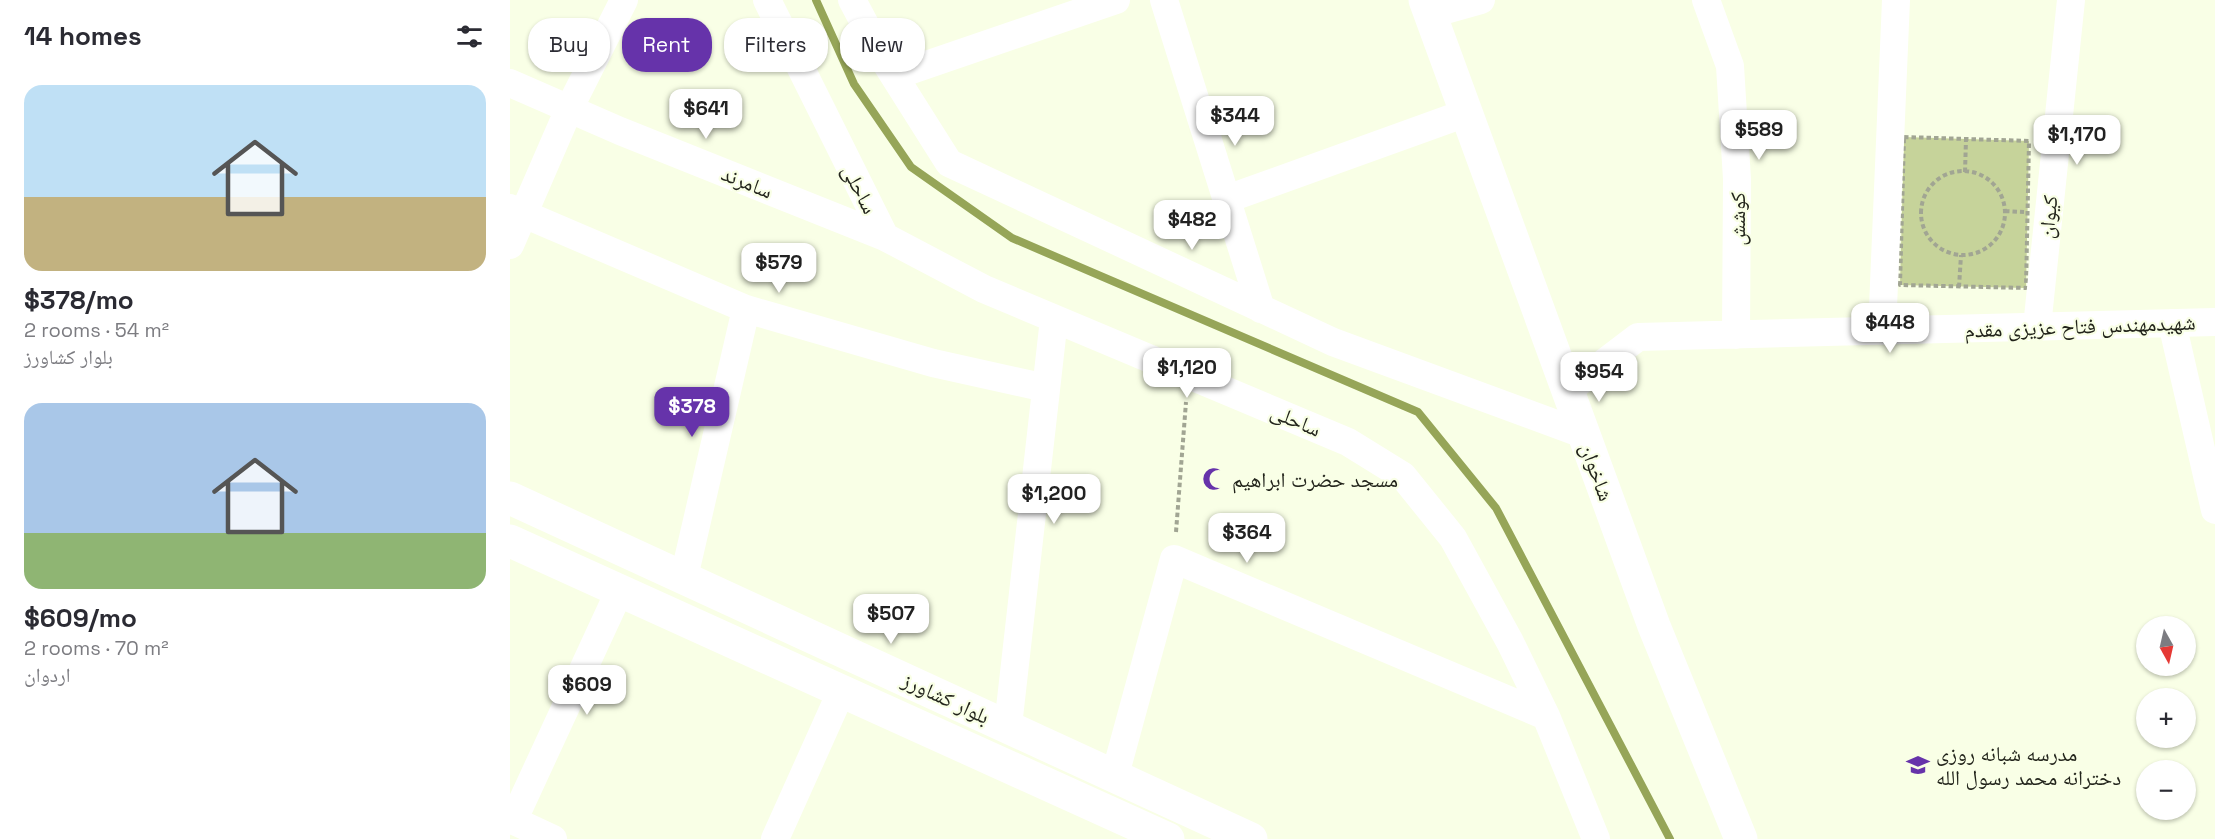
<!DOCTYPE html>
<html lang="en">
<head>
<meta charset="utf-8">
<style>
  body { margin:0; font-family:"Space Grotesk","Noto Naskh Arabic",sans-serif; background:#f7f7f7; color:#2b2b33; height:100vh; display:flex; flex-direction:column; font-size:22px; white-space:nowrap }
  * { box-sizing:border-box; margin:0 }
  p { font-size:20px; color:#7c7c81 }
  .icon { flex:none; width:33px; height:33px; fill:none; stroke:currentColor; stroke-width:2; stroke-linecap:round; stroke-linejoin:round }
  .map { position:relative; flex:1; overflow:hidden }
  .side { display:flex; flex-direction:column; background:#fff; width:510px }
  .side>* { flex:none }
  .banner { position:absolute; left:18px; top:18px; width:570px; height:54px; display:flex; gap:12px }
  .needle { width:39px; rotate:172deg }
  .buttons { position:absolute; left:1626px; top:616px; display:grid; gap:12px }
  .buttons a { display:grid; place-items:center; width:60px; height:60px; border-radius:50%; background:#fff; box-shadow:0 2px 4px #0004; font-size:30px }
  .price { position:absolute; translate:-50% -51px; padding:0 14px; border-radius:12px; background:#fff; color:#222; font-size:20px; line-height:39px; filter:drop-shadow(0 2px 3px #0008) }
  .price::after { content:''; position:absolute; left:50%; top:36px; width:18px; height:14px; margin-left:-9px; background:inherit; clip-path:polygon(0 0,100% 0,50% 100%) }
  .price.current { background:#63a; color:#fff }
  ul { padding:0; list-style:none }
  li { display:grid; align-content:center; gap:12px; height:318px; padding:0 24px }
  li span { display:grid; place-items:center; height:186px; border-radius:18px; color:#555 }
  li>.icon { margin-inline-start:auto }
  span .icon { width:108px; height:108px; fill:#fffc; stroke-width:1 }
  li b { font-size:26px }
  h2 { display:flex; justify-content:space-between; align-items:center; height:72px; padding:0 24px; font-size:26px }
  .tag { padding:0 21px; border-radius:24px; background:#fff; box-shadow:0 2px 4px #0004; font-size:21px; line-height:54px }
  .tag.current { background:#63a; color:#fff }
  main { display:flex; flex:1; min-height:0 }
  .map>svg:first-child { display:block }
</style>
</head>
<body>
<main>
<section class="side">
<h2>14 homes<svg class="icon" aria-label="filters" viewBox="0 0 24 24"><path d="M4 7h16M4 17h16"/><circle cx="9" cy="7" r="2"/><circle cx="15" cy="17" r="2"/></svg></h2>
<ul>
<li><span style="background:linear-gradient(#bfe0f5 60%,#c2b280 0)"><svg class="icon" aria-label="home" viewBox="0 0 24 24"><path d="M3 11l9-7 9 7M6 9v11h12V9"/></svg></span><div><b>$378/mo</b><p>2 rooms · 54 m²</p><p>بلوار کشاورز</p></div></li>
<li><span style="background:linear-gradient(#a9c7e8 70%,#8fb573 0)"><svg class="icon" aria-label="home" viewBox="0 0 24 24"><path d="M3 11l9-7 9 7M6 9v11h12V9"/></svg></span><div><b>$609/mo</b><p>2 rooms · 70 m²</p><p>اردوان</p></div></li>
</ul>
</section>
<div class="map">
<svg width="1705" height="839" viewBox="0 0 1705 839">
  <rect width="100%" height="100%" fill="#f9ffe6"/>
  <path fill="#c6d39a" d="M 1394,137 L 1519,141 L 1516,288 L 1390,285 Z"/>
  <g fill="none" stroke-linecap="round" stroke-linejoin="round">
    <path stroke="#96a558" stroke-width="8" d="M 306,0 L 344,84 L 401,167 L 502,238 L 908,412 L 986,508 L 1160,839"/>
    <path stroke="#a1a593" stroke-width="4" stroke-dasharray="4.5 3" stroke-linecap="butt" d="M 1394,137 L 1519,141 L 1516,288 L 1390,285 Z
      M1411 213a42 42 0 1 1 84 0a42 42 0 1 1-84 0Z
      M 1455,172 L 1456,139
      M 1495,211 L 1514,212
      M 1449,287 L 1451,255
      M 666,532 L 676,402"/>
    <path stroke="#fff" stroke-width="28" d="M 257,0 L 375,237 L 474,289 L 838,442 L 893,476 L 943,538 L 1000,642 L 1036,716 L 1086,839
      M 342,0 L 374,60 L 439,163 L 823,342 L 1073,434
      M 654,0 L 751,309
      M 1196,0 L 1220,66 L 1227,179 L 1226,335
      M 921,14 L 971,0
      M 384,76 L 606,0
      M 0,83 L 110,131 L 375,237
      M 717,199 L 956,113
      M 0,208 L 236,309 L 423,363 L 536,388
      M 0,245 L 59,109 L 114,0
      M 1662,323 L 1705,510
      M 1527,327 L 1561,0
      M 1372,331 L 1386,0
      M 1057,391 L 1128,337 L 1705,322
      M 174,577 L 236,309
      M 498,726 L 544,319
      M 605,775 L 664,559 L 1036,716
      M 0,819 L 43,839
      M 3,821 L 109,592
      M 265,839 L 331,692"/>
    <path stroke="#fff" stroke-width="33" d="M 915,0 L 1144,626 L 1231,839
      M 0,498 L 741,839
      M 0,541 L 658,839"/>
  </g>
  <defs>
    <g id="mosque-bare" transform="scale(1.8)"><path d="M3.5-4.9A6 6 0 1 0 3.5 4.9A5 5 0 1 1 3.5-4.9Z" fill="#63a" stroke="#f9ffe6" stroke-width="2.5" paint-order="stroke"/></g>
    <g id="school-bare" transform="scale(1.8)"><path d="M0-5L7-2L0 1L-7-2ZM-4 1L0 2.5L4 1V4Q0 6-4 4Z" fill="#63a" stroke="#f9ffe6" stroke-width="2.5" paint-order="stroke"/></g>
  </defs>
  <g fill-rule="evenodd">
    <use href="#mosque-bare" x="704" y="479"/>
    <use href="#school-bare" x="1408" y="765"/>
  </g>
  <g text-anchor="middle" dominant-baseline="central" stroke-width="4.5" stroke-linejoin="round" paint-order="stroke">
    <g font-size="21" fill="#22241b" stroke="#f9ffe6">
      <text transform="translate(237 182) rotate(22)">سامرند</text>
      <text transform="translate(350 189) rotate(63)">ساحلی</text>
      <text transform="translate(1538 217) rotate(-84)">کیوان</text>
      <text transform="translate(1227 219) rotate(-90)">کوشش</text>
      <text transform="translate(1570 326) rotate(-2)">شهیدمهندس فتاح عزیزی مقدم</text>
      <text transform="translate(786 420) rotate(23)">ساحلی</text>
      <text transform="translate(1087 472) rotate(70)">شاخوان</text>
      <text transform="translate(436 698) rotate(25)">بلوار کشاورز</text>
    </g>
    <g font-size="21" fill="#22241b" stroke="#f9ffe6" text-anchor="start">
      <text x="722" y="479">مسجد حضرت ابراهیم</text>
      <text x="1426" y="753">مدرسه شبانه روزی<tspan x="1426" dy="24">دخترانه محمد رسول الله</tspan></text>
    </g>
  </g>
</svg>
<div class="buttons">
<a><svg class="needle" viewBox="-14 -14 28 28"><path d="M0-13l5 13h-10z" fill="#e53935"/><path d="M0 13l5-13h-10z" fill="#7c7c81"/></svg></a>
<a>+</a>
<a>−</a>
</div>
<b class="price" style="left:196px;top:140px">$641</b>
<b class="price" style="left:725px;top:147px">$344</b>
<b class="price" style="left:1249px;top:161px">$589</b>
<b class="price" style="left:1567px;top:166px">$1,170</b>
<b class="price" style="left:682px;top:251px">$482</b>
<b class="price" style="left:269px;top:294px">$579</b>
<b class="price" style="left:1380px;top:354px">$448</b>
<b class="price" style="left:677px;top:399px">$1,120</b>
<b class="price" style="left:1089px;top:403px">$954</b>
<b class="price current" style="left:182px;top:438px">$378</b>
<b class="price" style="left:544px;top:525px">$1,200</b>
<b class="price" style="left:737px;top:564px">$364</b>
<b class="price" style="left:381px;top:645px">$507</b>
<b class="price" style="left:77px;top:716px">$609</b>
<div class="banner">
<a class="tag">Buy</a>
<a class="tag current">Rent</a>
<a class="tag">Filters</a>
<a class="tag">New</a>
</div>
</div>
</main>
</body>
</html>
